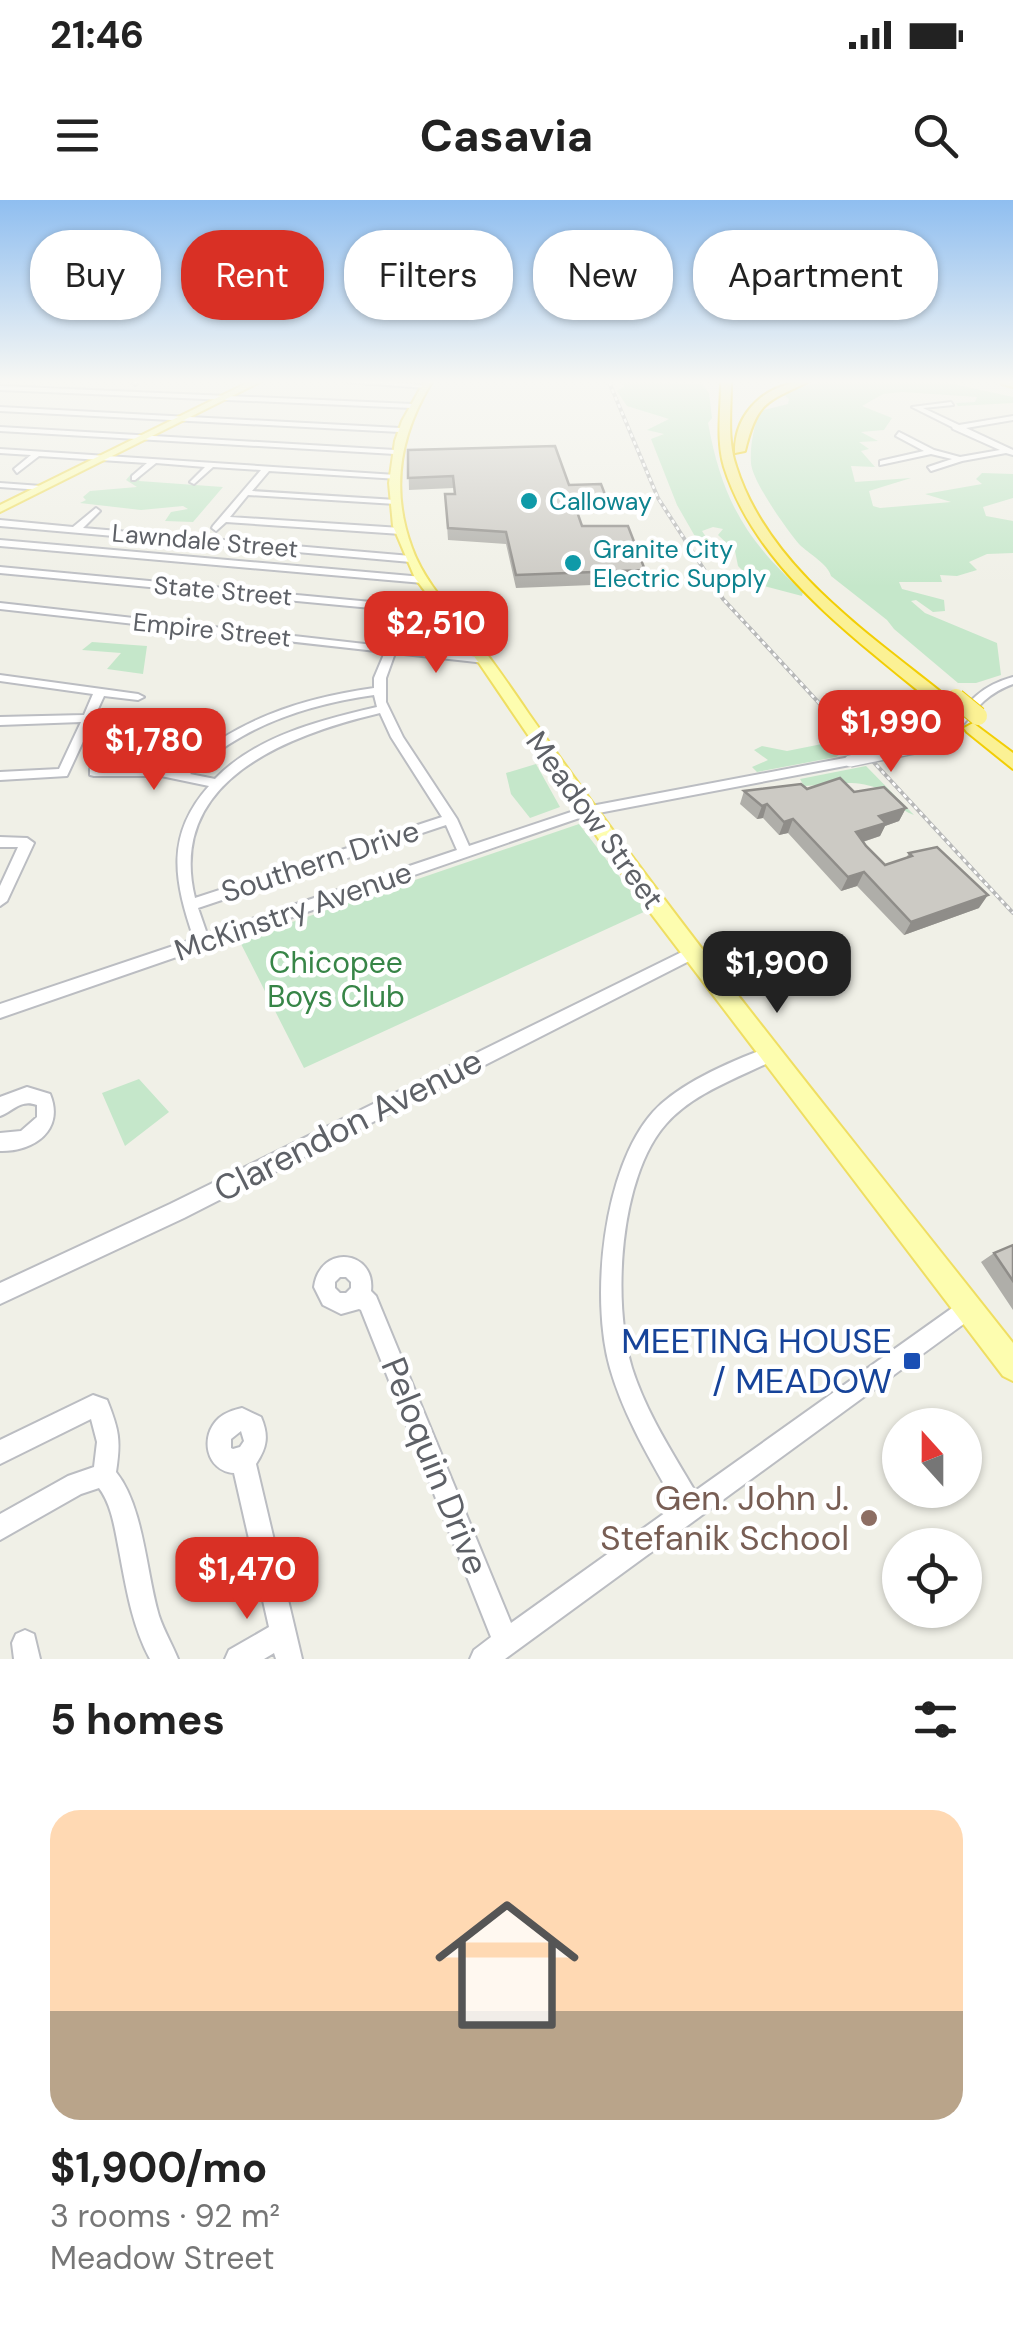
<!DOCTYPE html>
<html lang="en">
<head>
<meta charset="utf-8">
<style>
  body { margin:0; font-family:"DM Sans",sans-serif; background:#f6f6f6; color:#222; height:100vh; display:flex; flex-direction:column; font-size:38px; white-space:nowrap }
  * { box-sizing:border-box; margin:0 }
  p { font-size:32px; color:#767676 }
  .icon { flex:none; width:55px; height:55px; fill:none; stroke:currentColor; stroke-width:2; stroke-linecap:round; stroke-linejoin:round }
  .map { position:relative; height:1459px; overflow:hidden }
  .sheet { display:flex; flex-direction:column; background:#fff; flex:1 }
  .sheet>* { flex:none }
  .banner { position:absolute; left:30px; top:30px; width:955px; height:90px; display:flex; gap:20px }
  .needle { width:65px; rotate:339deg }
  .fabs { position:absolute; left:882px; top:1208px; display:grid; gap:20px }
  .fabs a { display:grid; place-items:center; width:100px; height:100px; border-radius:50%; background:#fff; box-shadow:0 2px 8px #0004; font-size:50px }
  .price { position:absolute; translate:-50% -85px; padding:0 22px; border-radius:20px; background:#d93025; color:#fff; font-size:32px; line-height:65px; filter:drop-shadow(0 2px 5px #0008) }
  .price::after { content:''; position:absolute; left:50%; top:60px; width:30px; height:22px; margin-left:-15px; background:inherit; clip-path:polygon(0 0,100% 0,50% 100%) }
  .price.on { background:#222; color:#fff }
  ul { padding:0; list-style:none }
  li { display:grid; align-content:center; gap:20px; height:530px; padding:0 50px }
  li+li { border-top:2px solid #e0e0e0 }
  li span { display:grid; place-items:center; height:310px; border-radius:30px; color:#555 }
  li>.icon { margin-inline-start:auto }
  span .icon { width:180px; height:180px; fill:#fffc; stroke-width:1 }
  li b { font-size:42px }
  h2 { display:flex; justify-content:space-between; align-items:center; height:120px; padding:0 50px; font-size:42px }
  .tag { padding:0 35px; border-radius:40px; background:#fff; box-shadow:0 2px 8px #0004; font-size:35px; line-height:90px }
  .tag.on { background:#d93025; color:#fff }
  .status { display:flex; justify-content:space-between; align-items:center; height:70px; padding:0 50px; background:#fff; direction:ltr }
  .status svg { height:28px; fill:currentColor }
  header { display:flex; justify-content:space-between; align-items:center; height:130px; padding:0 50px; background:#fff; font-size:45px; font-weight:700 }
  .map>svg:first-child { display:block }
</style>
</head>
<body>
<div class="status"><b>21:46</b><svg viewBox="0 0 49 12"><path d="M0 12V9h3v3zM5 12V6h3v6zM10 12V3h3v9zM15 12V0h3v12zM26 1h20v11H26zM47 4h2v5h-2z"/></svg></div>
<header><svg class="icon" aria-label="menu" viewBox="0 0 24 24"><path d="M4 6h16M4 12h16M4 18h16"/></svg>Casavia<svg class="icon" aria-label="search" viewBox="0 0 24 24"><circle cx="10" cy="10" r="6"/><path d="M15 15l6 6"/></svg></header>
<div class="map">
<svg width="1013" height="1459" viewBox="0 0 1013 1459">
  <rect width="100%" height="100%" fill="#f0f0e7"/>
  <path fill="#c5e7ca" d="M 623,182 L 702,184 L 709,193 L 712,218 L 708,223 C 722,299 745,339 803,392 L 802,396 L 764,386 L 747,375 L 738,366 L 735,351 L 718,335 L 723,329 L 713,327 L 702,331 L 719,356 L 708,359 L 677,305 L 651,239 L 664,234 L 647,230 L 669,219 L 627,206 L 617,191 L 624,186 Z
    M 820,182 L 944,182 L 1013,197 L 1013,203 L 958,206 L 956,203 L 975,202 L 977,197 L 902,192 L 883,194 L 862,206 L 892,218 L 884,230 L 861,232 L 878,241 L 859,242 L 869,249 L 861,251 L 875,267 L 851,266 L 855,282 L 911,278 L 869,291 L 873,306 L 880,308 L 951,302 L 925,294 L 982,284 L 976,279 L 982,273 L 1013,274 L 1013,298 L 983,307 L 986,316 L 1013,321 L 1013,353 L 987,354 L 969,362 L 977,370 L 957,376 L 940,375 L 942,382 L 899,382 L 902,389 L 944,400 L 945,411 L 933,412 L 916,400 L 911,401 L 925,413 L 997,443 L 1001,475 L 976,483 L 958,483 L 894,429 L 887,420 L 831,376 C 828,364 809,354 799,344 C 787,330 752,281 751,263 C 750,247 753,229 760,211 L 788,204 L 789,199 L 781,193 Z
    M 132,273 L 142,275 L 139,281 L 223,287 L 193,322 L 165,321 L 171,312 L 188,309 L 183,306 L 141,310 L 80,303 L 86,300 L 83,297 L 90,291 L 137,287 L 126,280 Z
    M 92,442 L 147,446 L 143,474 L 107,469 L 121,453 L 82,450 Z
    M 837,541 L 847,549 L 836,557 L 757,572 L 752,567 L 768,560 L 754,550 L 762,546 L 787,551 Z
    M 536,564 L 560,607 L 530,618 L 511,594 L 506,573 Z
    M 866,566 L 914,615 C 898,610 893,598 880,590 C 859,578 827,585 804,586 L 800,579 Z
    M 579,624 L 646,711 L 304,868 L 239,740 Z
    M 139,879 L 169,912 L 125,946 L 102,893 Z"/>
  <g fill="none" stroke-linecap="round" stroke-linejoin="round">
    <g stroke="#bbbdc2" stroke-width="4">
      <path id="minor" d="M 132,182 L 138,182 L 138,183 L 135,185 Z
        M 346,182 L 393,182 L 429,186 L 426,188 Z
        M 0,186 L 412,204 L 415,206 L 412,208 L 0,190 Z
        M 951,202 L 953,205 L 923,208 L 959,225 L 1013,216 L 1013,220 L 966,228 L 1013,250 L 1013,255 L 1006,253 L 962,261 L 931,271 L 928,267 L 952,259 L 931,254 L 880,265 L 880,261 L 924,251 L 896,236 L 899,232 L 934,250 L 960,257 L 1000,250 L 953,229 L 952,227 L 912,207 Z
        M 0,207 L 400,228 L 404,230 L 400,232 L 0,211 Z
        M 0,227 L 395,250 L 399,252 L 395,254 L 0,231 Z
        M 0,249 L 396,275 L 400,277 L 399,279 L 269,271 L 252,291 L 396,300 L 400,302 L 396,304 L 248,295 L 230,317 L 401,328 L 405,331 L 401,334 L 226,322 L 216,331 L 212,328 L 213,326 L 261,270 L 213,267 L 194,284 L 190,282 L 205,267 L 156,263 L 135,280 L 132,280 L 132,276 L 147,263 L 39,256 L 17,273 L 14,269 L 31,255 L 0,253 Z
        M 0,283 L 41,286 L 45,288 L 41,290 L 0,287 Z
        M 96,308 L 100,311 L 83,328 L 411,356 L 416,359 L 411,362 L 0,326 L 0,320 L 73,327 Z
        M 0,340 L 423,377 L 428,380 L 423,383 L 0,346 Z
        M 0,367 L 446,409 L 451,412 L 446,415 L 0,373 Z
        M 0,403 L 489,458 L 489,462 L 485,463 L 395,453 L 386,478 L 386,502 L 403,537 L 457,619 L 469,646 L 586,607 L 850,557 L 856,561 L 850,565 L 588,615 L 0,818 L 0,804 L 194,739 C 174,681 165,635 209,586 L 161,576 L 94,576 L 90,575 L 90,569 L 161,568 L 177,571 C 237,520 297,499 374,488 L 374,478 L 385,452 L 0,409 ZM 374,495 L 377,507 C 321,520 256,536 215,579 L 190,574 C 243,526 304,505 374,495 ZM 380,513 L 391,537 L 442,617 L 195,698 C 166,580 288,535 380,513 ZM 446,625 L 457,650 L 207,734 L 198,708 Z
        M 0,475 L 138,494 L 144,497 L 138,500 L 104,496 L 67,576 L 0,580 L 0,572 L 59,569 L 81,522 L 0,525 L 0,517 L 84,515 L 93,494 L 0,481 Z
        M 1013,477 L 1013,484 C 1002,488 993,493 984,501 C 963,520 952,549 920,549 L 920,543 C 952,531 953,516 976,496 C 987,486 999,481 1013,477 Z
        M 0,637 L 27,638 L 34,643 L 7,701 L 0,706 L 0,686 L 18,647 L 0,647 Z
        M 694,746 L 699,748 L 702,752 L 699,756 L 184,1018 L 0,1104 L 0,1083 L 170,1004 Z
        M 772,846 L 778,848 L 780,853 L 778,858 C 741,877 694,892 666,924 C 619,977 612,1103 632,1168 C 646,1212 672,1252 695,1291 L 962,1101 L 969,1097 L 976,1101 L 980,1108 L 976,1115 L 505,1459 L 470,1459 L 474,1450 L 491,1437 L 361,1110 L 359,1109 L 341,1114 L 323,1105 L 314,1087 C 320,1043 376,1050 371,1091 L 376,1096 L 511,1423 L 676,1305 C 651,1261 624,1217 610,1168 C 590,1098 603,968 653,912 C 679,883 736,859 772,846 ZM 340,1077 L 346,1077 L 351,1082 L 351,1088 L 346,1093 L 340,1093 L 335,1088 L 335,1082 Z
        M 27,887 L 50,894 C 65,930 34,952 0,951 L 0,933 L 21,931 L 37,917 L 37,905 C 20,899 14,911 0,916 L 0,897 Z
        M 93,1195 L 107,1200 C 119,1230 121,1240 116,1272 C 144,1307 146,1373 159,1416 C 164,1431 172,1444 178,1459 L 150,1459 C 132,1426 126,1387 119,1350 C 115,1330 112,1305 99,1288 L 81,1294 L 0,1340 L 0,1314 L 68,1276 L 94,1267 L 97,1242 L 91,1219 L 0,1264 L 0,1240 Z
        M 242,1208 L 261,1217 C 269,1236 267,1247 256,1264 L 302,1459 L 276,1459 L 274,1453 L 264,1459 L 225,1459 L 229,1450 L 269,1427 L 234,1273 C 206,1271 199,1236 219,1218 C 226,1212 234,1210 242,1208 ZM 241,1231 L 244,1241 L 240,1247 L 233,1249 L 231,1248 L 231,1239 Z
        M 25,1430 L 34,1434 L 40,1459 L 14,1459 L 12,1443 L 16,1434 Z"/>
    </g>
    <g stroke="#efde62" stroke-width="4">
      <path id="major" d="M 249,182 L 260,182 L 0,312 L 0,305 Z
        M 424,182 L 432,182 C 400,234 390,289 412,348 C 425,384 453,411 476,440 C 495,464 512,489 529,514 C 681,731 849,935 1013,1143 L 1013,1181 L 1003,1176 L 634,691 L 479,463 L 415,378 L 393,326 L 389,283 L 395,241 L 402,221 Z
        M 1001,182 L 1013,182 L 1013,187 L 1002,184 Z"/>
    </g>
    <g stroke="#f2ce05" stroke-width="4">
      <path id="highway" d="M 721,182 L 731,182 C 731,210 727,240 736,266 C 769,371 877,439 957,505 L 957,513 L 945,513 C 864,444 758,374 724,267 C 716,240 721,210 721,182 Z
        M 808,182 C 766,202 757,202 745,251 L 735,253 C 734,211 768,182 808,182 Z
        M 973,523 L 1013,553 L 1013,569 L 967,532 L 964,528 Z"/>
    </g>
    <use href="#minor" fill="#fff" fill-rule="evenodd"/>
    <use href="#major" fill="#fdfdaf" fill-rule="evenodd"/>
    <use href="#highway" fill="#fbf194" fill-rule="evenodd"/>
    <g stroke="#b7b8b8" stroke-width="4">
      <path id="rail" d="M 609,182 L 658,298 L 723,399 L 1013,713"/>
    </g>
    <use href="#rail" stroke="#fff" stroke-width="2.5" stroke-dasharray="4" stroke-linecap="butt"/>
    <g stroke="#bbbdc2" stroke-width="14" stroke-linecap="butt">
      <path id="minor-bridge" d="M 850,561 L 924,546"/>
    </g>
    <g stroke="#f2ce05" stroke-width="20" stroke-linecap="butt">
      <path id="highway-bridge" d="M 956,498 L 978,516"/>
    </g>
    <use href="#minor-bridge" stroke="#fff" stroke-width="11"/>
    <use href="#highway-bridge" stroke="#fbf194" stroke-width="18"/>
  </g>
  <path fill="#afaea9" d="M 408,250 L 569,285 L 606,297 L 605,309 L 579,310 L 578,315 L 582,326 L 645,370 L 643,383 L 516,388 L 506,344 L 448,340 L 445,294 L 454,294 L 454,288 L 409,290 Z
    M 807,589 L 854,592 L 906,608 L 899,621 L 885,626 L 880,636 L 863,642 L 885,665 L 906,658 L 909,653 L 979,708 L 904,735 L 857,686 L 841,691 L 788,633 L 779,635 L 763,618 L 757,619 L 740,604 L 744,591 Z
    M 1013,1045 L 1013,1110 L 981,1062 L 994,1053 Z"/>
  <path fill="#8f8d89" d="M 767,604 L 763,618 L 757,619 L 762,606 Z
    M 906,608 L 899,621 L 885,626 L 880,636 L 850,646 L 856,632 L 879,616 Z
    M 793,619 L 788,633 L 779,635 L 784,622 Z
    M 864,672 L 857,686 L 841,691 L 848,677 Z
    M 988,695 L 979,708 L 904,735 L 911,722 Z"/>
  <path fill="#cccac4" stroke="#8f8d89" stroke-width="2.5" d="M 555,246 L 569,285 L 601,284 L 606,297 L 578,298 L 580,303 L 574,303 L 582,326 L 628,326 L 645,370 L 516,375 L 506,332 L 448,328 L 445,294 L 455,294 L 453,276 L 408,278 L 408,250 Z
    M 840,578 L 854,592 L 884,587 L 906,608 L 879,616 L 886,623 L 856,632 L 866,646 L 885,665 L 912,656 L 909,653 L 937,647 L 988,695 L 911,722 L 864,672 L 848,677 L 793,619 L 784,622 L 767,604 L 762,606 L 744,591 L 801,584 L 807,589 Z
    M 1013,1045 L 1013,1081 L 994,1053 Z"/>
  <linearGradient id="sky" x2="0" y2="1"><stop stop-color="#8fbef0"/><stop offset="0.47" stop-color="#f8f8f4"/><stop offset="1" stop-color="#f8f8f4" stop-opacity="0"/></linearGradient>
  <rect width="1013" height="387" fill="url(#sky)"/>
  <g fill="#0f9aa8" stroke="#fff" stroke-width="4">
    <circle cx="529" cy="301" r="10"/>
    <circle cx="573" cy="363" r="10"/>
  </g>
  <rect fill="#1a4fb4" stroke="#fff" stroke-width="4" x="902" y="1151" width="20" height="20" rx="5"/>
  <circle fill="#8d6e63" stroke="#fff" stroke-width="4" cx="869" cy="1318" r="10"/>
  <g text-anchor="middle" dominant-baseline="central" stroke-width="9" stroke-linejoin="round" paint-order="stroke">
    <g font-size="25" fill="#0d838f" stroke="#fff" text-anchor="start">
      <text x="549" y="301">Calloway</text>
      <text x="593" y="349">Granite City<tspan x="593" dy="29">Electric Supply</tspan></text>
    </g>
    <g font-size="25" fill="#5e6167" stroke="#fff">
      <text transform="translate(205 341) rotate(5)">Lawndale Street</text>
      <text transform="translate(223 391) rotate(5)">State Street</text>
      <text transform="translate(212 430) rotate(6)">Empire Street</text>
    </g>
    <g font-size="30" fill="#5e6167" stroke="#fff">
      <text transform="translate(595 620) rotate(54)">Meadow Street</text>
      <text transform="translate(320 661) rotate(-18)">Southern Drive</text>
      <text transform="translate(293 711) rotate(-19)">McKinstry Avenue</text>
    </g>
    <g font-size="30" fill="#378547" stroke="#fff">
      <text x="336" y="762">Chicopee<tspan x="336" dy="34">Boys Club</tspan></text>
    </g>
    <g font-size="35" fill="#5e6167" stroke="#fff">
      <text transform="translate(348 925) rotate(-27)">Clarendon Avenue</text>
      <text transform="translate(435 1266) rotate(68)">Peloquin Drive</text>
    </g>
    <g font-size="35" fill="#164399" stroke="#fff" text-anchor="end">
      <text x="892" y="1141">MEETING HOUSE<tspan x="892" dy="40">/ MEADOW</tspan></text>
    </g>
    <g font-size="35" fill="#785e54" stroke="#fff" text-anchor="end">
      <text x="849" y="1298">Gen. John J.<tspan x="849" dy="40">Stefanik School</tspan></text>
    </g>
  </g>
</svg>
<div class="fabs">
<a><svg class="needle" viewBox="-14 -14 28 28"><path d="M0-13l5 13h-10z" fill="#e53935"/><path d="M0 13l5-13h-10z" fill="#767676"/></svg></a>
<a><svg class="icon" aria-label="locate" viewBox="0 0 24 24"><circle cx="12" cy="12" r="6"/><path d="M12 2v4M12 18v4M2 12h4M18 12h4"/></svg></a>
</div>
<b class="price" style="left:436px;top:476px">$2,510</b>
<b class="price" style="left:891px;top:575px">$1,990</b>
<b class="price" style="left:154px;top:593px">$1,780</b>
<b class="price on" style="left:777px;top:816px">$1,900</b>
<b class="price" style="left:247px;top:1422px">$1,470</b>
<div class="banner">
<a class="tag">Buy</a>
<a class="tag on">Rent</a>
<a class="tag">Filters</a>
<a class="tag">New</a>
<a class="tag">Apartment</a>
</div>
</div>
<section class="sheet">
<h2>5 homes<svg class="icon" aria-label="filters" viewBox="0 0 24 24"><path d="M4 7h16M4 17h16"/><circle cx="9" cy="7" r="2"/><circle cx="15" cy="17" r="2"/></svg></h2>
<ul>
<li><span style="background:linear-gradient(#ffd9b3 65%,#b9a48a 0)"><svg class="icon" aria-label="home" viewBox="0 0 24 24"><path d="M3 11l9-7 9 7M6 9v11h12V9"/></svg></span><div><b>$1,900/mo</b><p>3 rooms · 92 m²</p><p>Meadow Street</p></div></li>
</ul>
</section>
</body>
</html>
